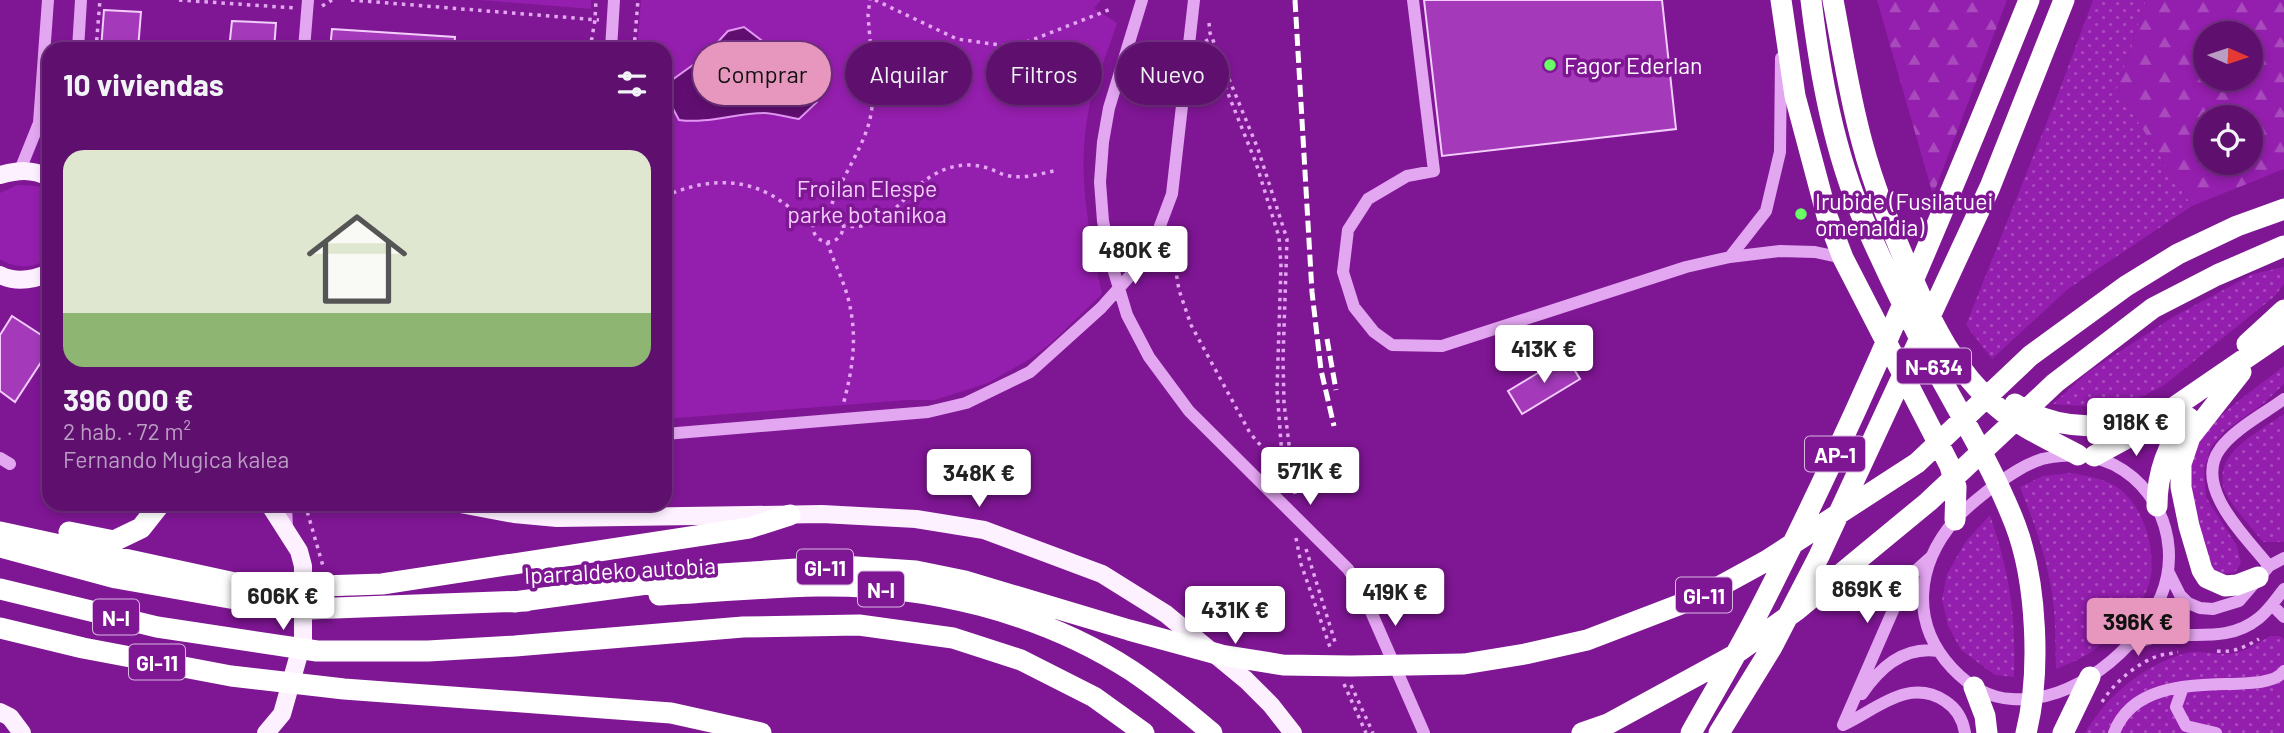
<!DOCTYPE html>
<html lang="es">
<head>
<meta charset="utf-8">
<style>
  body { margin:0; font-family:Barlow,sans-serif; background:#681e77; color:#f1f3f6; height:100vh; display:flex; flex-direction:column; font-size:26px; white-space:nowrap }
  * { box-sizing:border-box; margin:0 }
  p { font-size:23px; color:#ba9dc3 }
  .icon { flex:none; width:38px; height:38px; fill:none; stroke:currentColor; stroke-width:2; stroke-linecap:round; stroke-linejoin:round }
  .map { position:relative; flex:1; overflow:hidden }
  .sheet { position:absolute; left:42px; top:42px; width:630px; height:469px; display:flex; flex-direction:column; background:#5f106f; border-radius:21px; box-shadow:0 4px 10px #0003,0 0 0 2px #733082 }
  .sheet>* { flex:none }
  .guide { position:absolute; left:693px; top:42px; width:665px; height:63px; display:flex; gap:14px }
  .needle { width:46px; rotate:93deg }
  .tools { position:absolute; left:2193px; top:21px; display:grid; gap:14px }
  .tools a { display:grid; place-items:center; width:70px; height:70px; border-radius:50%; background:#5f106f; box-shadow:0 4px 10px #0003,0 0 0 2px #733082; font-size:35px }
  .price { position:absolute; translate:-50% -60px; padding:0 16px; border-radius:7px; background:#fff; color:#222; font-size:23px; line-height:46px; filter:drop-shadow(0 2px 4px #0008) }
  .price::after { content:''; position:absolute; left:50%; top:42px; width:21px; height:16px; margin-left:-10px; background:inherit; clip-path:polygon(0 0,100% 0,50% 100%) }
  .price.on { background:#e797bd; color:#111 }
  ul { padding:0; list-style:none }
  li { display:grid; align-content:center; gap:14px; height:371px; padding:0 21px }
  li span { display:grid; place-items:center; height:217px; border-radius:21px; color:#555 }
  li>.icon { margin-inline-start:auto }
  span .icon { width:126px; height:126px; fill:#fffc; stroke-width:1 }
  li b { font-size:30px }
  h2 { display:flex; justify-content:space-between; align-items:center; height:84px; padding:0 21px; font-size:30px }
  .pill { padding:0 24px; border-radius:32px; background:#5f106f; box-shadow:0 4px 10px #0003,0 0 0 2px #733082; font-size:24px; line-height:63px }
  .pill.on { background:#e797bd; color:#111 }
  .map>svg:first-child { display:block }
</style>
</head>
<body>
<div class="map">
<svg width="2284" height="733" viewBox="0 0 2284 733">
  <defs>
    <pattern id="grass-dots" width="8" height="8" patternUnits="userSpaceOnUse" patternTransform="scale(1.75)"><rect width="8" height="8" fill="#941ead"/><path d="M2 2h.1M6 6h.1" fill="none" stroke="#a94bbd" stroke-width="1.8" stroke-linecap="round"/></pattern>
    <pattern id="forest-firs" width="22" height="20" patternUnits="userSpaceOnUse" patternTransform="scale(1.75)"><rect width="22" height="20" fill="#941ead"/><path d="M5 1l3.5 6h-7zM16 11l3.5 6h-7z" fill="#a94bbd"/></pattern>
  </defs>
  <rect width="100%" height="100%" fill="#7f1694"/>
  <path fill="url(#grass-dots)" d="M 2093,0 L 2146,0 L 2117,89 L 2192,206 L 2068,289 L 1992,359 L 1966,325 L 2058,94 Z
    M 2284,267 L 2284,284 L 2275,296 L 2163,386 L 2130,402 L 2095,407 L 2053,404 L 2088,372 L 2173,317 L 2253,274 Z
    M 2284,366 L 2284,384 L 2264,403 L 2225,431 L 2211,447 L 2204,470 L 2206,497 L 2237,546 L 2241,563 L 2235,572 L 2222,574 L 2213,569 C 2197,531 2178,476 2202,437 C 2214,416 2263,383 2284,366 Z
    M 2284,414 L 2284,542 L 2263,542 C 2254,530 2227,501 2224,489 C 2213,452 2259,432 2284,414 Z
    M 2071,473 C 2087,476 2103,478 2117,487 C 2147,507 2161,564 2145,594 C 2134,616 2106,644 2085,656 C 2076,661 2065,665 2056,669 C 2055,642 2056,614 2051,587 C 2045,552 2033,520 2020,487 L 2043,476 Z
    M 1990,515 C 2010,575 2016,614 2014,677 L 1995,675 L 1961,650 L 1948,626 L 1942,599 L 1947,574 L 1966,541 Z
    M 2270,636 L 2280,636 L 2284,639 L 2284,733 L 2085,733 C 2107,695 2144,665 2186,653 C 2198,650 2213,654 2225,654 C 2242,654 2255,645 2270,636 Z"/>
  <path fill="url(#forest-firs)" fill-rule="evenodd" d="M 1877,0 L 2007,0 L 1933,195 Z
    M 2146,0 L 2284,0 L 2284,169 L 2192,206 L 2117,89 ZM 2205,33 L 2250,33 L 2250,79 L 2205,79 ZM 2205,117 L 2250,117 L 2250,163 L 2205,163 Z"/>
  <path fill="#941ead" d="M 479,0 L 591,0 L 591,9 Z
    M 641,0 L 1101,0 L 1094,8 L 1117,23 C 1109,48 1098,74 1091,100 C 1075,167 1088,228 1102,294 L 1050,344 L 1030,359 L 988,383 L 935,400 L 908,400 L 665,419 L 665,49 L 637,49 Z
    M 17,185 L 38,186 L 49,193 L 49,258 C 34,269 15,269 0,259 L 0,193 Z"/>
  <path fill="#610e71" stroke="#e298f4" stroke-width="2" d="M 744,27 L 769,46 L 770,69 L 795,75 L 815,89 L 817,102 L 799,119 C 788,117 776,114 765,113 C 736,113 708,124 679,120 L 669,101 L 672,80 L 704,57 L 728,31 Z"/>
  <path fill="#a43aba" stroke="#f3cdfc" stroke-width="2" d="M 1424,0 L 1662,0 L 1676,129 L 1442,156 Z
    M 104,10 L 141,12 L 138,49 L 101,49 Z
    M 232,21 L 276,23 L 274,49 L 229,49 Z
    M 332,29 L 455,37 L 454,49 L 330,49 Z
    M 12,316 L 49,340 L 49,350 L 15,402 L 0,391 L 0,335 Z
    M 1566,356 L 1580,379 L 1522,414 L 1508,391 Z"/>
  <g fill="none" stroke-linecap="round" stroke-linejoin="round">
    <path stroke="#e3a6f1" stroke-width="3.5" stroke-dasharray="3.5 5" stroke-linecap="butt" d="M 179,0 L 295,8
      M 351,0 L 599,20
      M 875,0 L 957,39 L 1014,47 L 1111,9
      M 322,6 L 332,0
      M 1209,23 L 1210,33 L 1258,149 L 1287,239 L 1283,359 L 1284,403 L 1295,494
      M 1206,39 L 1256,163 L 1279,237 L 1281,266 L 1277,390 L 1284,482
      M 96,49 L 100,0
      M 590,49 L 595,20 L 596,0
      M 634,49 L 638,0
      M 665,196 C 698,182 733,176 767,193 C 784,201 797,215 814,223
      M 829,212 C 839,181 860,154 869,123 C 878,89 870,49 868,14 L 870,0
      M813 227a15 15 0 1 1 30 0a15 15 0 1 1-30 0Z
      M 842,226 C 893,232 901,191 937,173 C 951,165 969,163 984,167 C 993,169 1001,175 1010,176 C 1025,179 1043,173 1058,170
      M 827,242 C 833,260 843,279 848,298 C 858,336 853,368 843,405
      M 1171,242 L 1179,290 L 1191,325 L 1250,433 L 1280,468
      M 305,504 L 323,566
      M 1296,538 L 1301,564 L 1330,647
      M 1306,549 L 1336,645
      M 2217,651 C 2233,653 2245,647 2259,639
      M 1344,684 L 1366,733
      M 1351,685 L 1373,733
      M 2102,702 C 2113,684 2135,665 2155,657 C 2162,654 2171,654 2178,652"/>
    <path stroke="#e3a6f1" stroke-width="12" d="M 1142,0 L 1109,108 L 1103,142 L 1100,182 L 1103,221 L 1112,265 L 1127,315 L 1149,357 L 1189,411 L 1348,569 L 1362,591 L 1424,733
      M 1413,0 L 1434,171 L 1407,176 L 1368,199 L 1348,230 L 1343,272 L 1354,307 L 1374,332 L 1392,345 L 1442,346 L 1686,267 L 1730,257 L 1780,251 L 1815,252 L 1843,258
      M 78,49 L 81,0
      M 304,49 L 308,0
      M 611,49 L 614,0
      M 20,170 L 39,123 L 48,0
      M 1730,257 L 1766,211 L 1780,152 L 1781,58
      M 665,434 L 928,412 L 966,403 L 1030,372 L 1101,308 L 1137,268 L 1154,242 L 1172,194 L 1194,0
      M 2078,455 C 2147,460 2187,534 2161,596 C 2138,650 2072,704 2012,699 C 1988,698 1968,685 1952,668 C 1910,623 1916,565 1955,520 C 1965,508 1979,498 1991,488 C 2007,477 2023,465 2042,459 C 2054,456 2066,456 2078,455 Z
      M 0,458 L 10,464
      M 286,504 L 287,529
      M 2269,566 C 2247,538 2192,487 2220,449 C 2233,430 2265,413 2284,399
      M 2168,571 L 2180,595 L 2188,603 L 2200,608 L 2213,609 L 2239,601 L 2269,566 L 2284,558
      M 2272,605 L 2284,617
      M 2127,645 C 2141,641 2155,636 2170,635 C 2202,634 2232,640 2259,618 C 2269,610 2276,599 2284,589
      M 2183,687 L 2176,707 L 2186,726 L 2216,733
      M 1862,694 C 1880,667 1904,646 1938,651
      M 1843,725 L 1901,592 L 1912,574 L 1931,557
      M 1843,725 C 1876,710 1908,677 1945,701 C 1956,708 1963,720 1965,733
      M 2114,733 C 2142,658 2264,701 2284,671"/>
    <path stroke="#fdf0ff" stroke-width="18" d="M 0,175 C 19,170 31,169 49,177
      M 0,275 C 16,283 33,280 49,273
      M 460,504 L 514,514 L 557,518 L 822,514 L 916,519 L 984,530 L 1102,574 L 1166,614 L 1246,680 L 1271,705 L 1293,733
      M 0,712 L 10,717 L 22,733
      M 266,733 L 282,714 L 303,640 L 303,566 L 299,551 L 269,504"/>
    <path stroke="#fff" stroke-width="21" d="M 1781,0 L 1795,96 L 1827,216 L 1843,258 L 1950,466 L 1956,487 L 1955,520
      M 1811,0 C 1820,74 1834,152 1864,221 C 1886,271 1910,320 1935,368 C 1963,419 1994,470 2015,524 C 2037,581 2041,674 2026,733
      M 1833,0 C 1842,47 1849,95 1862,142 C 1874,188 1893,233 1912,277 C 1932,324 1956,372 1996,406 C 2020,427 2050,440 2078,455
      M 2247,344 L 2284,310
      M 2241,372 L 2190,437 L 2181,464 L 2181,487 L 2189,526 L 2202,570 L 2207,578 L 2225,586 L 2237,585 L 2258,577
      M 2015,404 C 2065,436 2110,427 2164,412
      M 2094,456 L 2138,432 L 2284,332
      M 2157,506 C 2157,472 2167,444 2189,418
      M 0,532 L 235,583 L 322,586 L 382,584 L 749,528 L 790,515
      M 69,532 L 114,541 L 141,528 L 160,504
      M 0,547 L 116,578 L 235,599 L 308,609 L 526,601
      M 0,589 L 157,627 L 317,651 L 428,651 L 515,646 L 743,627 L 859,625 L 953,638 L 1021,660 L 1094,697 L 1144,733
      M 659,595 C 712,592 765,587 818,586 C 926,584 1041,612 1132,671 C 1160,690 1186,711 1212,733
      M 514,602 L 721,574 L 842,566 L 916,571 L 965,581 L 1129,630 L 1221,655 L 1283,665 L 1350,666 L 1464,664 L 1525,654 L 1587,640 L 1702,596 L 1766,561 L 1917,463 L 2030,356 L 2126,286 L 2178,254 L 2237,226 L 2284,209
      M 0,628 L 83,648 L 231,676 L 344,689 L 671,713 L 761,733
      M 1974,687 L 1985,716 L 1987,733
      M 1582,733 L 1608,724 L 1731,657 L 1797,610 L 1928,502 L 2055,383 L 2153,308 L 2217,275 L 2284,246
      M 1691,733 C 1715,690 1741,647 1763,603 C 1863,407 1947,204 2029,0
      M 1719,733 L 1772,647 L 1819,556 L 1990,187 L 2064,0
      M 2063,733 L 2090,677"/>
    <path stroke="#fff" stroke-width="5" stroke-dasharray="12 5" stroke-linecap="butt" d="M 1295,0 L 1312,292 L 1321,370 L 1334,426
      M 1327,339 L 1336,390"/>
  </g>
  <g fill="#68ff66" stroke="#7f1694" stroke-width="2.5">
    <circle cx="1550" cy="65" r="7"/>
    <circle cx="1801" cy="214" r="7"/>
  </g>
  <g text-anchor="middle" dominant-baseline="central" stroke-width="7" stroke-linejoin="round" paint-order="stroke">
    <g fill="#7f1694" stroke="#d9b9df" stroke-width="2">
      <rect x="1897" y="348.5" width="74" height="35" rx="5"/>
      <rect x="1805" y="436.5" width="60" height="35" rx="5"/>
      <rect x="797" y="549.5" width="56" height="35" rx="5"/>
      <rect x="858" y="571.5" width="46" height="35" rx="5"/>
      <rect x="1676" y="577.5" width="56" height="35" rx="5"/>
      <rect x="93" y="599.5" width="46" height="35" rx="5"/>
      <rect x="129" y="644.5" width="56" height="35" rx="5"/>
    </g>
    <g font-size="21" font-weight="bold" fill="#fff">
      <text x="1934" y="366">N-634</text>
      <text x="1835" y="454">AP-1</text>
      <text x="825" y="567">GI-11</text>
      <text x="881" y="589">N-I</text>
      <text x="1704" y="595">GI-11</text>
      <text x="116" y="617">N-I</text>
      <text x="157" y="662">GI-11</text>
    </g>
    <g font-size="23" fill="#fff" stroke="#7f1694" text-anchor="start">
      <text x="1564" y="65">Fagor Ederlan</text>
      <text x="1815" y="201">Irubide (Fusilatuei<tspan x="1815" dy="26">omenaldia)</tspan></text>
    </g>
    <g font-size="23" fill="#f3cdfc" stroke="#7f1694">
      <text x="867" y="188">Froilan Elespe<tspan x="867" dy="26">parke botanikoa</tspan></text>
    </g>
    <g font-size="23" fill="#fff" stroke="#7f1694">
      <text transform="translate(620 570) rotate(-3)">Iparraldeko autobia</text>
    </g>
  </g>
</svg>
<div class="tools">
<a><svg class="needle" viewBox="-14 -14 28 28"><path d="M0-13l5 13h-10z" fill="#e53935"/><path d="M0 13l5-13h-10z" fill="#ba9dc3"/></svg></a>
<a><svg class="icon" aria-label="locate" viewBox="0 0 24 24"><circle cx="12" cy="12" r="6"/><path d="M12 2v4M12 18v4M2 12h4M18 12h4"/></svg></a>
</div>
<b class="price" style="left:1135px;top:286px">480K €</b>
<b class="price" style="left:1544px;top:385px">413K €</b>
<b class="price" style="left:2136px;top:458px">918K €</b>
<b class="price" style="left:1310px;top:507px">571K €</b>
<b class="price" style="left:979px;top:509px">348K €</b>
<b class="price" style="left:1867px;top:625px">869K €</b>
<b class="price" style="left:1395px;top:628px">419K €</b>
<b class="price" style="left:283px;top:632px">606K €</b>
<b class="price" style="left:1235px;top:646px">431K €</b>
<b class="price on" style="left:2138px;top:658px">396K €</b>
<div class="guide">
<a class="pill on">Comprar</a>
<a class="pill">Alquilar</a>
<a class="pill">Filtros</a>
<a class="pill">Nuevo</a>
</div>
<section class="sheet">
<h2>10 viviendas<svg class="icon" aria-label="filters" viewBox="0 0 24 24"><path d="M4 7h16M4 17h16"/><circle cx="9" cy="7" r="2"/><circle cx="15" cy="17" r="2"/></svg></h2>
<ul>
<li><span style="background:linear-gradient(#dfe7d0 75%,#8fb573 0)"><svg class="icon" aria-label="home" viewBox="0 0 24 24"><path d="M3 11l9-7 9 7M6 9v11h12V9"/></svg></span><div><b>396 000 €</b><p>2 hab. · 72 m²</p><p>Fernando Mugica kalea</p></div></li>
</ul>
</section>
</div>
</body>
</html>
